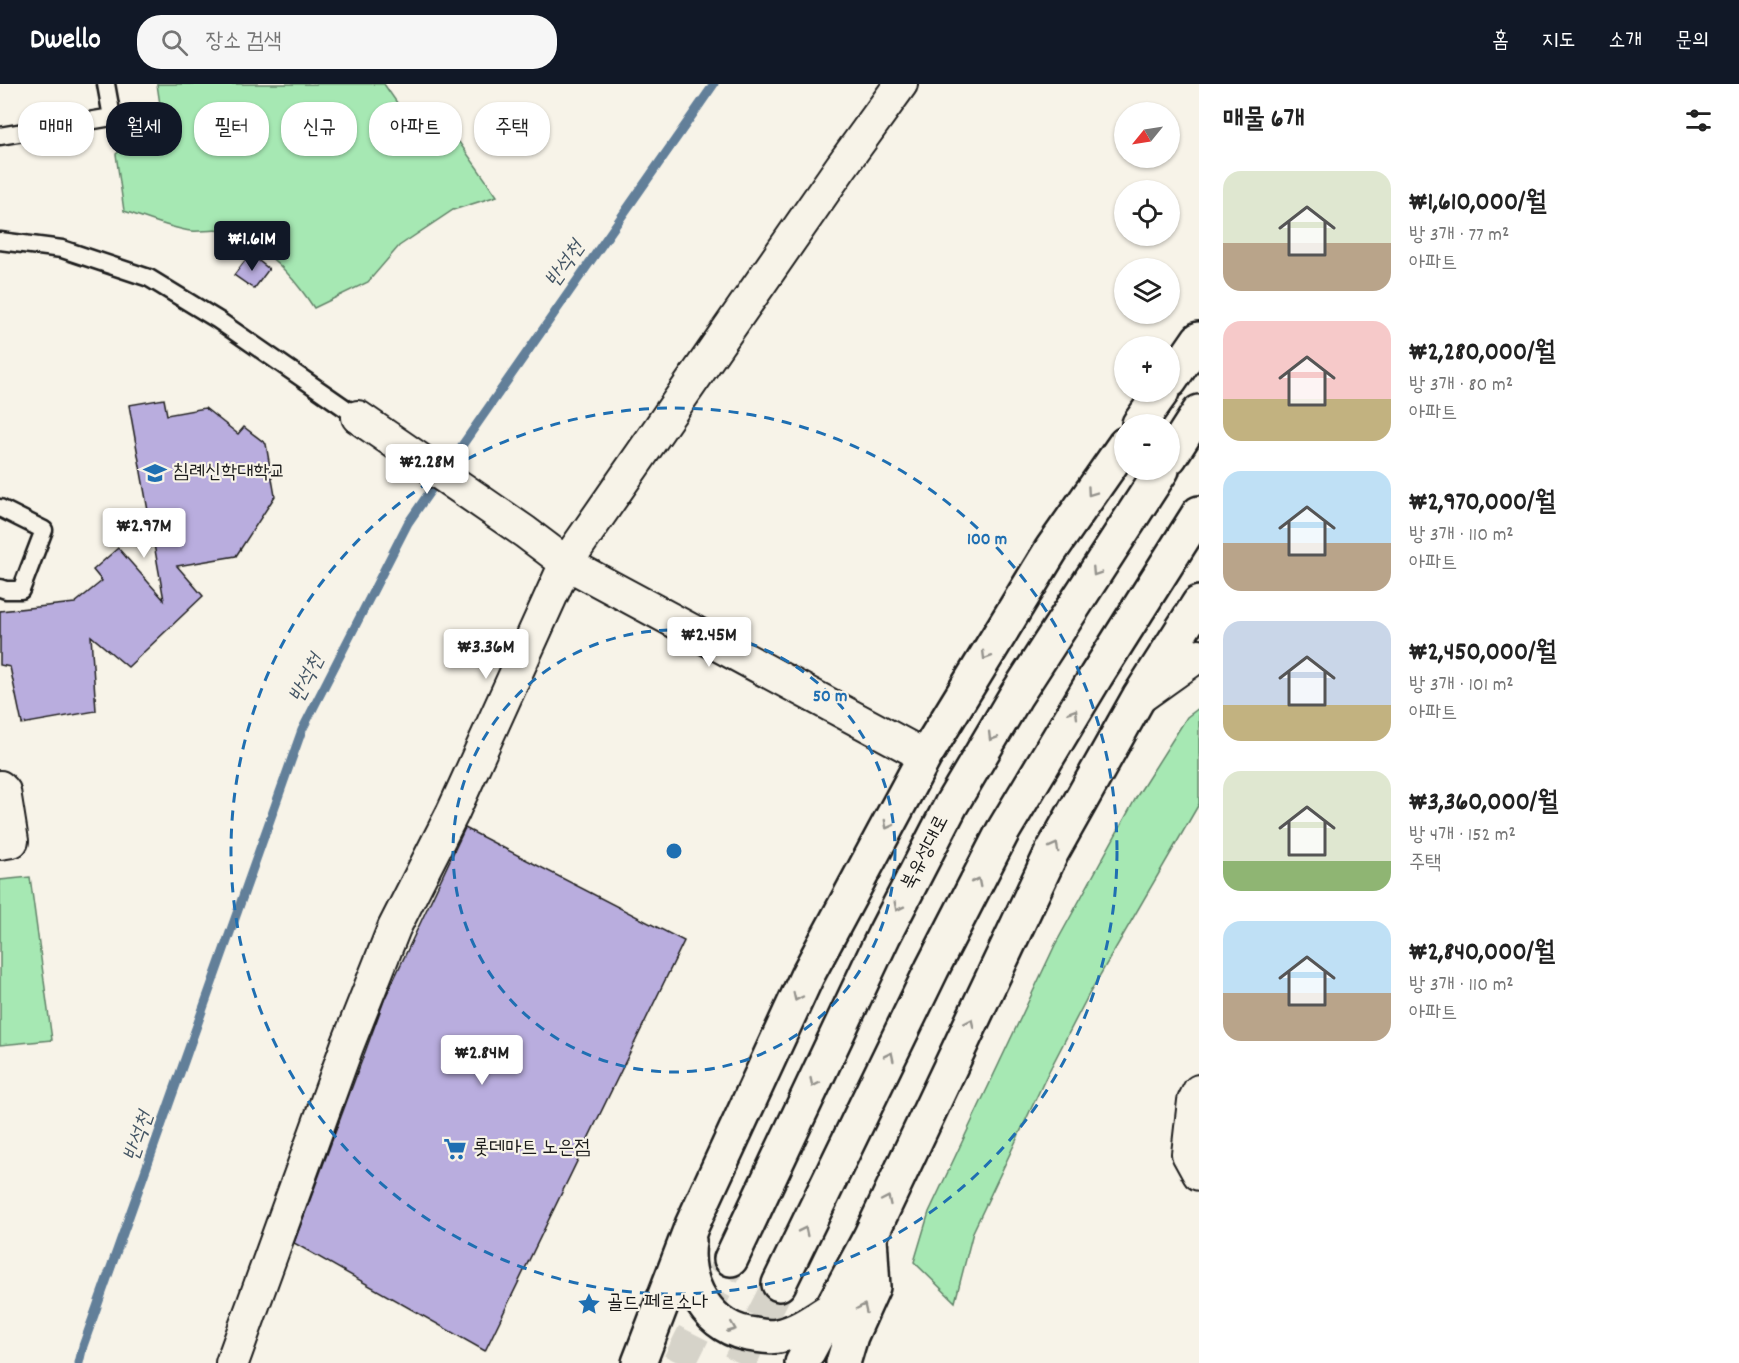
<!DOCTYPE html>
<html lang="ko">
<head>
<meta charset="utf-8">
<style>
  body { margin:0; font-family:Dekko,"Poor Story",sans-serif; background:#f6f6f6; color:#222; height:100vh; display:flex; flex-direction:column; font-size:22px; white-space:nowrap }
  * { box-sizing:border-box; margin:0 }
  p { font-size:20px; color:#767676 }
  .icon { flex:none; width:33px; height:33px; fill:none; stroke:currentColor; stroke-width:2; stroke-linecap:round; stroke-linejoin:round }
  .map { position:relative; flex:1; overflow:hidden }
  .panel { display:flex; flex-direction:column; background:#fff; width:540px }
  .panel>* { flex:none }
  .banner { position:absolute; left:18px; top:18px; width:570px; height:54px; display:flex; gap:12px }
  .needle { width:39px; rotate:240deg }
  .controls { position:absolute; left:1114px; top:18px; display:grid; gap:12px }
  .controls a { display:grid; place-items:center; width:66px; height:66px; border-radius:50%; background:#fff; box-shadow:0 2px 4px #0004; font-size:30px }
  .price { position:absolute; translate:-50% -51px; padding:0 14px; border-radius:6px; background:#fff; color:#222; font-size:20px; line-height:39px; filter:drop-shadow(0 2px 3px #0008) }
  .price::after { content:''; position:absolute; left:50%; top:36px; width:18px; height:14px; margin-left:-9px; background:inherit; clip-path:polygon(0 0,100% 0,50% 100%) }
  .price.active { background:#111827; color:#fff }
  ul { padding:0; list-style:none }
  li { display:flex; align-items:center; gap:18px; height:150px; padding:0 24px }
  li span { display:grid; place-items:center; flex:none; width:168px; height:120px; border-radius:18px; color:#555 }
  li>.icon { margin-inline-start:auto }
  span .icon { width:72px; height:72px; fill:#fffc; stroke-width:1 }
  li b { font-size:26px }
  h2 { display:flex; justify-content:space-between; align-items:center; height:72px; padding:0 24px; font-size:26px }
  .tag { padding:0 21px; border-radius:24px; background:#fff; box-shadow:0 2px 4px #0004; font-size:21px; line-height:54px }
  .tag.active { background:#111827; color:#fff }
  header { display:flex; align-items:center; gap:36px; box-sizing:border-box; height:84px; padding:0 30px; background:#111827; color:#fff }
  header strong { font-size:28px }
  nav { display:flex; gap:33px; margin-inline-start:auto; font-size:21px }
  .search { width:420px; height:54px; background:#f6f6f6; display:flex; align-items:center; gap:15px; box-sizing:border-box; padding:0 21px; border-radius:24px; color:#767676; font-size:22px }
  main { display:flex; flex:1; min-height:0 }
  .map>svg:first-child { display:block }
</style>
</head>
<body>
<header>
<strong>Dwello</strong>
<div class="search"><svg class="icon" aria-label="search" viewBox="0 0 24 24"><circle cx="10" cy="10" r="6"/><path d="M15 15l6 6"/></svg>장소 검색</div>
<nav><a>홈</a><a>지도</a><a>소개</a><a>문의</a></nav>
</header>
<main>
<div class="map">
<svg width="1199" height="1279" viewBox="0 0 1199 1279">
  <rect width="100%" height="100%" fill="#f7f3e8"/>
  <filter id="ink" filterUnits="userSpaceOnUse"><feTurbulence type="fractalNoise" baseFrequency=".0167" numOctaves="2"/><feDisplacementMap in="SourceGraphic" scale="12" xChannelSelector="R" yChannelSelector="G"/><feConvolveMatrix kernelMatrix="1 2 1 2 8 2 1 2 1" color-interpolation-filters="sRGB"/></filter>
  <g filter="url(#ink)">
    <path fill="#a6e8b3" stroke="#618268" stroke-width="1.5" d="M 157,0 L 384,0 L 402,26 L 459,58 L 497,112 L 453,126 L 399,162 L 368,198 L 314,224 C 293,192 266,161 228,148 C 218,144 203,148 191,147 C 172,145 143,133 124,127 L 116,70 L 162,34 Z
      M 1199,624 L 1199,720 L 1089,910 L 1047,991 L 973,1148 L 955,1218 L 914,1178 L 929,1128 L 1055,861 L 1137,712 L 1187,633 Z
      M 30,793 L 52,956 L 0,961 L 0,796 Z"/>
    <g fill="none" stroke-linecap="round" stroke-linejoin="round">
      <path stroke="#627f99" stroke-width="9" d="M 79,1279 L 83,1262 L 302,646 L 408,439 L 714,0"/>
    </g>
    <path fill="#b9adde" stroke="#1c1c1c" stroke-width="1.5" d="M 250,170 L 269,185 L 254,205 L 234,191 Z
      M 164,315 L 167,331 L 205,324 L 238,350 L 244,343 L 266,360 L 275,412 L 236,472 L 177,482 L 203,512 L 128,583 L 91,552 L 96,627 L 22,640 L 10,583 L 0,581 L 0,527 L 75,519 L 102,497 L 93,486 L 118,464 L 164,516 L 129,321 Z
      M 465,744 L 684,857 L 485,1267 L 294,1159 L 385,914 Z"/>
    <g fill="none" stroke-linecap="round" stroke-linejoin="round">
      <path stroke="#d6d3c9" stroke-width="33" stroke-dasharray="33 16" stroke-linecap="butt" d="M 679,1279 L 731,1175
        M 739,1279 L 779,1200"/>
      <g stroke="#1c1c1c" stroke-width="21">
        <path id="lane" d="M 0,52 L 112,33 L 106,0
          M 0,157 L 62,165 L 149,194 L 218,236 L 358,333
          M 0,424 L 44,446 L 21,506 L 6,506 L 0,504"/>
      </g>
      <g stroke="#1c1c1c" stroke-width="36">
        <path id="street" d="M 358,333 L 525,448 L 566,479 L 925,672
          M 1140,613 L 1199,571
          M 0,703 L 4,707 L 12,757 L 0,759
          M 1199,1007 L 1194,1017 L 1188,1070 L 1199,1090
          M 232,1279 L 347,962 L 394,844 L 453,728 L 566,479 L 841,83 L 901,0"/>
      </g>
      <g stroke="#1c1c1c" stroke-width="38">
        <path id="primary" d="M 1170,297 L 1199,255
          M 1139,340 L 1162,308
          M 1170,373 L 1199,328
          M 689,1157 C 683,1200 709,1247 755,1251 C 762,1252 771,1254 778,1252 C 798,1248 814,1236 831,1225
          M 731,1175 L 884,851 L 951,721 L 1015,613 L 1162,386
          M 779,1200 L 932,885 L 1003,747 L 1096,592 L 1199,429
          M 639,1279 L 692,1141 L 807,892 L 925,672 L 1051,466 L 1125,360
          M 802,1279 L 870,1153 L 1052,768 L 1139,613 L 1199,519
          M 843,1279 L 851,1252 L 873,1203 L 870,1153"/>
      </g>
      <use href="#lane" stroke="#f7f3e8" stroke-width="16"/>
      <use href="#street" stroke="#f7f3e8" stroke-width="32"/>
      <use href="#primary" stroke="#f7f3e8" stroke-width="33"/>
    </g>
    <defs><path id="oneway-chevron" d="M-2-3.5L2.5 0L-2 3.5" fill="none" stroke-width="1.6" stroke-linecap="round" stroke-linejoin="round" transform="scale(1.5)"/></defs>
    <g stroke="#94928c">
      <use href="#oneway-chevron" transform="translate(1091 408) rotate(125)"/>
      <use href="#oneway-chevron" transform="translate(1096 488) rotate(123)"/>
      <use href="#oneway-chevron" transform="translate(986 572) rotate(121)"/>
      <use href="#oneway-chevron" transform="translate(1074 629) rotate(-59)"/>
      <use href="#oneway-chevron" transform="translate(992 653) rotate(121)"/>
      <use href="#oneway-chevron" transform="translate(888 741) rotate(118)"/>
      <use href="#oneway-chevron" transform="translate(1055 763) rotate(-62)"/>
      <use href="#oneway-chevron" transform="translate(977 798) rotate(-63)"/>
      <use href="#oneway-chevron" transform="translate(898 823) rotate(117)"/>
      <use href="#oneway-chevron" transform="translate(797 913) rotate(115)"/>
      <use href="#oneway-chevron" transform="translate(970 939) rotate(-65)"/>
      <use href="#oneway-chevron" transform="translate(890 972) rotate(-64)"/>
      <use href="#oneway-chevron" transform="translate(814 999) rotate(115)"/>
      <use href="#oneway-chevron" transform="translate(887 1116) rotate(-65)"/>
      <use href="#oneway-chevron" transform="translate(804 1147) rotate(-64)"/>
      <use href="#oneway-chevron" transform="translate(863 1224) rotate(-65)"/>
      <use href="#oneway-chevron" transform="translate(732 1244) rotate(22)"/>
    </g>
  </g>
  <g fill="none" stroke="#1f6fb2" stroke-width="3" stroke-dasharray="10 8">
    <circle cx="674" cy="767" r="221"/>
    <circle cx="674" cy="767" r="443"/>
  </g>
  <defs>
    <g id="university-bare" transform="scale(1.8)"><path d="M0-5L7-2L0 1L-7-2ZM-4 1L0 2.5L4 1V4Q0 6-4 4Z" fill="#1f6fb2" stroke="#f7f3e8" stroke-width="2.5" paint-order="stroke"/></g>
    <g id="supermarket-bare" transform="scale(1.8)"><path d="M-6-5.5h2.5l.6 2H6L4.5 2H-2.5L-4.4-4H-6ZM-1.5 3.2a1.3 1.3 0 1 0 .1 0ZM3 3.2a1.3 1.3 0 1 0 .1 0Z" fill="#1f6fb2" stroke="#f7f3e8" stroke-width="2.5" paint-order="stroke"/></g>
    <g id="sight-bare" transform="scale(1.8)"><path d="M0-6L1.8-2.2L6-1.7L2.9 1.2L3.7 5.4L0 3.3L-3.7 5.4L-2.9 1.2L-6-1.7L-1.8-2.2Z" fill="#1f6fb2" stroke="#f7f3e8" stroke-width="2.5" paint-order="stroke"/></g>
  </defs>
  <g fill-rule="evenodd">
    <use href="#university-bare" x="155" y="389"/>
    <use href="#supermarket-bare" x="455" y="1065"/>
    <use href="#sight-bare" x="589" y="1220"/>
  </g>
  <g text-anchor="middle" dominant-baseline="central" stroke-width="4.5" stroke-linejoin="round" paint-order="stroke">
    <g font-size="20" fill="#1c1c1c" stroke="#f7f3e8" text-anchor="start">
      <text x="173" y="389">침례신학대학교</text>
      <text x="473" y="1065">롯데마트 노은점</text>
      <text x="607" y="1220">골드 페르소나</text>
    </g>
    <g font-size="20" fill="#1c1c1c" stroke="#f7f3e8">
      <text transform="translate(926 769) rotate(-63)">북유성대로</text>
    </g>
    <g font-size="21" font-style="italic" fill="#455665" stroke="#f7f3e8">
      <text transform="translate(566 181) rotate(-55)">반석천</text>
      <text transform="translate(308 595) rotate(-63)">반석천</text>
      <text transform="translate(140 1053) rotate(-71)">반석천</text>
    </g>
  </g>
  <circle cx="674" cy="767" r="9" fill="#1f6fb2" stroke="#f7f3e8" stroke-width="3"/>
  <g font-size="18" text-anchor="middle" font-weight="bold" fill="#1f6fb2" stroke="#f7f3e8" stroke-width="4.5" stroke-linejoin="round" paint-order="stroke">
    <text x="987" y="460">100 m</text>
    <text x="830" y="617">50 m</text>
  </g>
</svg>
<div class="controls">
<a><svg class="needle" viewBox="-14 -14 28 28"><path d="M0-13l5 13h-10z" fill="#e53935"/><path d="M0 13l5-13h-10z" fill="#767676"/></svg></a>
<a><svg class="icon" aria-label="locate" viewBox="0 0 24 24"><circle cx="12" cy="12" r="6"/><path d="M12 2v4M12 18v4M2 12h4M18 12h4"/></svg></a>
<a><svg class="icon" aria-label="layers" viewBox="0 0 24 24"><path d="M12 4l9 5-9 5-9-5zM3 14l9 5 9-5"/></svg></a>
<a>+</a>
<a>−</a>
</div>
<b class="price active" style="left:252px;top:188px">₩1.61M</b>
<b class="price" style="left:427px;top:411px">₩2.28M</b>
<b class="price" style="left:144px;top:475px">₩2.97M</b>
<b class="price" style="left:709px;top:584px">₩2.45M</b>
<b class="price" style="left:486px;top:596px">₩3.36M</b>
<b class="price" style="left:482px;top:1002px">₩2.84M</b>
<div class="banner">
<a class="tag">매매</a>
<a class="tag active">월세</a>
<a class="tag">필터</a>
<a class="tag">신규</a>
<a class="tag">아파트</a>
<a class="tag">주택</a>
</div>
</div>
<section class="panel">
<h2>매물 6개<svg class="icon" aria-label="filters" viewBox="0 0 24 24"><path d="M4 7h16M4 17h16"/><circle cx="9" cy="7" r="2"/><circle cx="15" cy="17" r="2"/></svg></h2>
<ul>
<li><span style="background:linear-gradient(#dfe7d0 60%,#b9a48a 0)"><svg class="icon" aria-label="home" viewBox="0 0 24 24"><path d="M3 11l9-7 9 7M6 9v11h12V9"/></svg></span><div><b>₩1,610,000/월</b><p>방 3개 · 77 m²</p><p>아파트</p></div></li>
<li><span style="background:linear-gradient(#f6c9c9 65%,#c2b280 0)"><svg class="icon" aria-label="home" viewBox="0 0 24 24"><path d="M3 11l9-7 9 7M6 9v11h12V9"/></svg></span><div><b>₩2,280,000/월</b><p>방 3개 · 80 m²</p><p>아파트</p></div></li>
<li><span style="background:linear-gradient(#bfe0f5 60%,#b9a48a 0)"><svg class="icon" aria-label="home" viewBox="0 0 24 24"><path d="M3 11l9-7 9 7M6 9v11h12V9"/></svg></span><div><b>₩2,970,000/월</b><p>방 3개 · 110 m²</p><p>아파트</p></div></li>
<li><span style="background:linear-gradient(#c9d6e8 70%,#c2b280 0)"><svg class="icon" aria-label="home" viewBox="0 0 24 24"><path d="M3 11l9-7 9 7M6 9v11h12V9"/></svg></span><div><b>₩2,450,000/월</b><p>방 3개 · 101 m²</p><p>아파트</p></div></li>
<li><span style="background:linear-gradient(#dfe7d0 75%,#8fb573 0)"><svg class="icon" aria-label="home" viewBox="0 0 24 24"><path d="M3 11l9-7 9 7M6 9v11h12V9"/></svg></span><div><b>₩3,360,000/월</b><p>방 4개 · 152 m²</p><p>주택</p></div></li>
<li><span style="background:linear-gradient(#bfe0f5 60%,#b9a48a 0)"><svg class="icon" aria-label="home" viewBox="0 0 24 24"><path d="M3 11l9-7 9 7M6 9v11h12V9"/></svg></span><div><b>₩2,840,000/월</b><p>방 3개 · 110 m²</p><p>아파트</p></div></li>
</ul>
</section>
</main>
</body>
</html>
